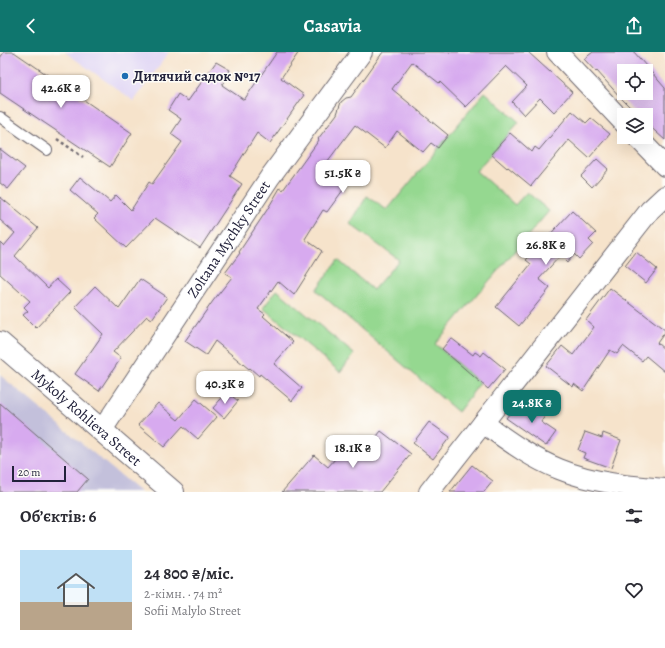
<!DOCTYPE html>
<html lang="uk">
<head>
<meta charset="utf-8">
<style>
  body { margin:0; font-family:Alegreya,serif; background:#f2f2f3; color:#2b2b33; height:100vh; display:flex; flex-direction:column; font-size:15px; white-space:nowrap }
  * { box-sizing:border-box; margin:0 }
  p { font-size:13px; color:#7c7c81 }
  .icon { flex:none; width:22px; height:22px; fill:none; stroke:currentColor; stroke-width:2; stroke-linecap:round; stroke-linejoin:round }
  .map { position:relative; height:440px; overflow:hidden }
  .sheet { display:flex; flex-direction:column; background:#fff; flex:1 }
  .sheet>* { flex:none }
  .buttons { position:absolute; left:617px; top:12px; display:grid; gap:8px }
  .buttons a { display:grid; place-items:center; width:36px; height:36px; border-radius:0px; background:#fff; box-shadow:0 4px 16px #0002; font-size:20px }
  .scale { position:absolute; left:12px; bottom:10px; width:54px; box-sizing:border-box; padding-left:4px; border:2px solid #22223b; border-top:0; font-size:11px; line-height:14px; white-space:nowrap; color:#22223b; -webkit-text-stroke:3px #fdfcf7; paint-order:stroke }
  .price { position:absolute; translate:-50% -34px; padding:0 9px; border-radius:8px; background:#fff; color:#222; font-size:13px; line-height:26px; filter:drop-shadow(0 1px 2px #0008) }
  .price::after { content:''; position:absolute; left:50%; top:24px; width:12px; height:9px; margin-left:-6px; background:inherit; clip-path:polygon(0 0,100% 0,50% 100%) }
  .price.active { background:#0f766e; color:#fff }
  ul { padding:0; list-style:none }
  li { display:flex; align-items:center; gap:12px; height:100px; padding:0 20px }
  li+li { border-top:1px solid #e1e1e2 }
  li span { display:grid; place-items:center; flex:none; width:112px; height:80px; border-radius:0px; color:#555 }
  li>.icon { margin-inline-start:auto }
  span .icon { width:48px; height:48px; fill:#fffc; stroke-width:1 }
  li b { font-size:17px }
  h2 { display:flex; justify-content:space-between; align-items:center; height:48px; padding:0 20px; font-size:17px }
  header { display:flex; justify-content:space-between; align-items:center; height:52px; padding:0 20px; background:#0f766e; color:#fff; font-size:18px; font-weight:700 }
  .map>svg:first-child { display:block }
</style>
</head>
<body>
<header><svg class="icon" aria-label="back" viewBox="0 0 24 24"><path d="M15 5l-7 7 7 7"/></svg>Casavia<svg class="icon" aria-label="share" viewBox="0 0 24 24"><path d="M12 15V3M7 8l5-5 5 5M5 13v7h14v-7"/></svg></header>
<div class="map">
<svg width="665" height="440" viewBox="0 0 665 440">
  <rect width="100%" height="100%" fill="#fdfcf7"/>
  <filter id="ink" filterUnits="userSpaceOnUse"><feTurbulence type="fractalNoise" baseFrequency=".025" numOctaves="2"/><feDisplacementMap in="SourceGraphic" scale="8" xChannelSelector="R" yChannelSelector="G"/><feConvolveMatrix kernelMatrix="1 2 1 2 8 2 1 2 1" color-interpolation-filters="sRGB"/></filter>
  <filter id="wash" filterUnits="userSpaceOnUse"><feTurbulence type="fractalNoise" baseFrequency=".012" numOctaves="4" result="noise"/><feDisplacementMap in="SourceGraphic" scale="16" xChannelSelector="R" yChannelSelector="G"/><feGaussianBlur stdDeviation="0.9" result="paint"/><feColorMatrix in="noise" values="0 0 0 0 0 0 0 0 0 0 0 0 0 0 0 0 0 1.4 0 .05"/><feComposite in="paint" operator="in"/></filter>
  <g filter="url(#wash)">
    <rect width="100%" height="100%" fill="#f6e3cb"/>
    <path fill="#dfd4f5" d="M 65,0 L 169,0 L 134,49 Z"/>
    <path fill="#c3c0db" d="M 0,323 L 140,440 L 0,440 Z"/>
    <path fill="#95d890" stroke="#5c7d66" d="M 485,40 L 519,70 L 476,119 L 515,153 L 527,140 L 549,159 L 435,292 L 480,331 L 458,360 L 316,238 L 338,208 L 373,238 L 399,208 L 350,172 L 367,144 L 387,158 Z
      M 277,238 L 354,302 L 340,320 L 263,256 Z"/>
    <g id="blocks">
      <path fill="#d7aaef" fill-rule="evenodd" d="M 4,0 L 14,0 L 132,81 L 110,115 L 0,41 L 0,6 Z
        M 277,0 L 299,0 L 281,26 L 304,43 L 270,91 L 257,81 L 230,124 L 242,132 L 200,196 L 155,166 L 126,196 L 94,166 L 98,162 L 70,138 L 80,125 L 110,150 L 116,143 L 131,158 L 149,130 L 152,132 L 182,90 L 171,82 L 181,67 L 168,58 L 178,42 L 188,49 L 216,10 L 230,18 L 222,33 L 244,48 Z
        M 383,0 L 528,0 L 572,40 L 554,60 L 540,46 L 524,63 L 512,50 L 527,34 L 506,14 L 466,55 L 440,30 L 439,31 L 412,10 L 392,37 L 448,83 L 438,96 L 431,91 L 423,100 L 397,79 L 385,96 L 355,73 L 324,114 L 342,127 L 340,130 L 346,134 L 327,160 L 323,158 L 305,187 L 322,199 L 294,243 L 278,229 L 258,257 L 265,262 L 263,264 L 293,290 L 274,312 L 302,336 L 292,349 L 260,322 L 259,324 L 250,316 L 249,317 L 215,289 L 206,303 L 185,289 L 213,249 L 232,225 L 225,221 L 240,201 L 239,200 L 267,158 L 280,136 L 283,138 L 319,88 L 318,87 L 337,62 L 341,50 L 346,46 L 351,45 Z
        M 593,0 L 634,0 L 665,36 L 665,88 L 646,71 L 646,63 L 638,63 L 620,45 L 597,19 L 596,20 L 584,7 ZM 624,19 L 646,19 L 646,41 L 624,41 Z
        M 572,59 L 586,71 L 591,66 L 610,82 L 589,106 L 569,88 L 531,134 L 508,115 L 507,116 L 491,102 L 510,81 L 532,100 L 535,95 L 539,98 Z
        M 0,97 L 25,116 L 8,137 L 0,131 Z
        M 597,107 L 608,117 L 592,135 L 581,124 Z
        M 0,145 L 38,176 L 15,204 L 48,236 L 56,227 L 70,240 L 36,276 L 23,263 L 28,259 L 24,255 L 30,249 L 0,222 L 0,190 L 4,194 L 15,181 L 0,168 Z
        M 572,159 L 596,181 L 589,188 L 593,192 L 579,207 L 574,202 L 567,211 L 560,204 L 539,227 L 550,236 L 519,274 L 496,255 L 531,212 L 526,208 Z
        M 636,200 L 657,217 L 646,231 L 625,214 Z
        M 140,227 L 167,245 L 152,267 L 147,264 L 113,300 L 121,306 L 99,339 L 75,322 L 103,282 L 75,255 L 95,234 L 119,257 Z
        M 610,236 L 665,278 L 665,280 L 657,291 L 665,298 L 665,320 L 646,304 L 642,309 L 623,294 L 617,302 L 610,298 L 583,339 L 574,332 L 573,335 L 546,314 L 562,294 L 573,303 L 594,275 L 586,268 Z
        M 451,286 L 473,303 L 475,300 L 481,304 L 484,300 L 505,317 L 488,337 L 442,297 Z
        M 227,340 L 238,349 L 224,366 L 213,356 Z
        M 196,347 L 217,365 L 198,387 L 183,374 L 164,395 L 138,373 L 158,351 L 178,368 Z
        M 0,351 L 88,427 L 77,440 L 0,440 Z
        M 517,352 L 528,360 L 531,355 L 545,364 L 541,370 L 556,380 L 546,394 L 506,366 Z
        M 429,370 L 450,385 L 433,407 L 413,391 Z
        M 381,379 L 411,402 L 380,440 L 282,440 L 314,403 L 328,415 L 350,390 L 363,402 Z
        M 585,380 L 602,386 L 603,381 L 621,388 L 611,416 L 583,406 L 585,401 L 578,398 Z
        M 472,413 L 493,429 L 484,440 L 450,440 Z"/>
    </g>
  </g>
  <g filter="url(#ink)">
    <use href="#blocks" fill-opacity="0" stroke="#6c666d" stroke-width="1"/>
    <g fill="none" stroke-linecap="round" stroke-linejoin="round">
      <g stroke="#6c666d" stroke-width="12">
        <path id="service" d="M 0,65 L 47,98"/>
      </g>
      <g stroke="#6c666d" stroke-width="22">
        <g id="minor">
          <path d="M 557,0 L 624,71"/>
          <path d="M 637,85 L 665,114"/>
          <path d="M 483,371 C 507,388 531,406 559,417 C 593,431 629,434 665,437"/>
          <path id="s1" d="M 102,378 L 270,125 L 362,0"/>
          <path d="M 429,440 L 650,158 L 665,144"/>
        </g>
      </g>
      <g stroke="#6c666d" stroke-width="24">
        <g id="tertiary">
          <path id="s2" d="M 0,291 L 173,440"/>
        </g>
      </g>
      <path stroke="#6c666d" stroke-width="2.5" stroke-dasharray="3 3" stroke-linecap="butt" d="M 57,87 L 83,105"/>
      <use href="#service" stroke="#fff" stroke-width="10"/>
      <use href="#minor" stroke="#fff" stroke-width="20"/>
      <use href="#tertiary" stroke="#fff" stroke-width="22"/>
    </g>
  </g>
  <circle fill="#1f6fb2" stroke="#fdfcf7" stroke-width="1.5" cx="125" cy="24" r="4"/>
  <g text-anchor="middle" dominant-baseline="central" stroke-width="3" stroke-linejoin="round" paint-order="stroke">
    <g font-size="15" font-weight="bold" fill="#22223b" stroke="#fdfcf7" text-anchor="start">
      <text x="133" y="24">Дитячий садок №17</text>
    </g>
    <g font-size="15" fill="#22223b" stroke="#fdfcf7">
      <text stroke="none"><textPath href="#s1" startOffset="229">Zoltana Mychky Street</textPath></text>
      <text stroke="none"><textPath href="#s2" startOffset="114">Mykoly Rohlieva Street</textPath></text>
    </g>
  </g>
</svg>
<div class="buttons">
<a><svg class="icon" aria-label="locate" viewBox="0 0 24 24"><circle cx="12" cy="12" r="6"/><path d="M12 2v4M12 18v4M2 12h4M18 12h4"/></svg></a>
<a><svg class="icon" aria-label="layers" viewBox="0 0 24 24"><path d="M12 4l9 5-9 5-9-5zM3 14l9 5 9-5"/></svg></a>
</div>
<div class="scale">20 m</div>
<b class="price" style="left:61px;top:57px">42.6K ₴</b>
<b class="price" style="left:343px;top:142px">51.5K ₴</b>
<b class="price" style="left:546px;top:214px">26.8K ₴</b>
<b class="price" style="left:225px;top:353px">40.3K ₴</b>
<b class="price active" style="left:532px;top:372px">24.8K ₴</b>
<b class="price" style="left:353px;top:417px">18.1K ₴</b>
</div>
<section class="sheet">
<h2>Об’єктів: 6<svg class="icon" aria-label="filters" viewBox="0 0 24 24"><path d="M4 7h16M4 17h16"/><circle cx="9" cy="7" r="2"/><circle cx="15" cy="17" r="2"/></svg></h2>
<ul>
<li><span style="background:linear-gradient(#bfe0f5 65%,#b9a48a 0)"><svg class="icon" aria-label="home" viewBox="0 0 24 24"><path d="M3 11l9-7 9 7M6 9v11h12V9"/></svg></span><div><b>24 800 ₴/міс.</b><p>2-кімн. · 74 m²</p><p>Sofii Malylo Street</p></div><svg class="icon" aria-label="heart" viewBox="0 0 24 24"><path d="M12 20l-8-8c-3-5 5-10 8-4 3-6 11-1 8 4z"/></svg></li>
</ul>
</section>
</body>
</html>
